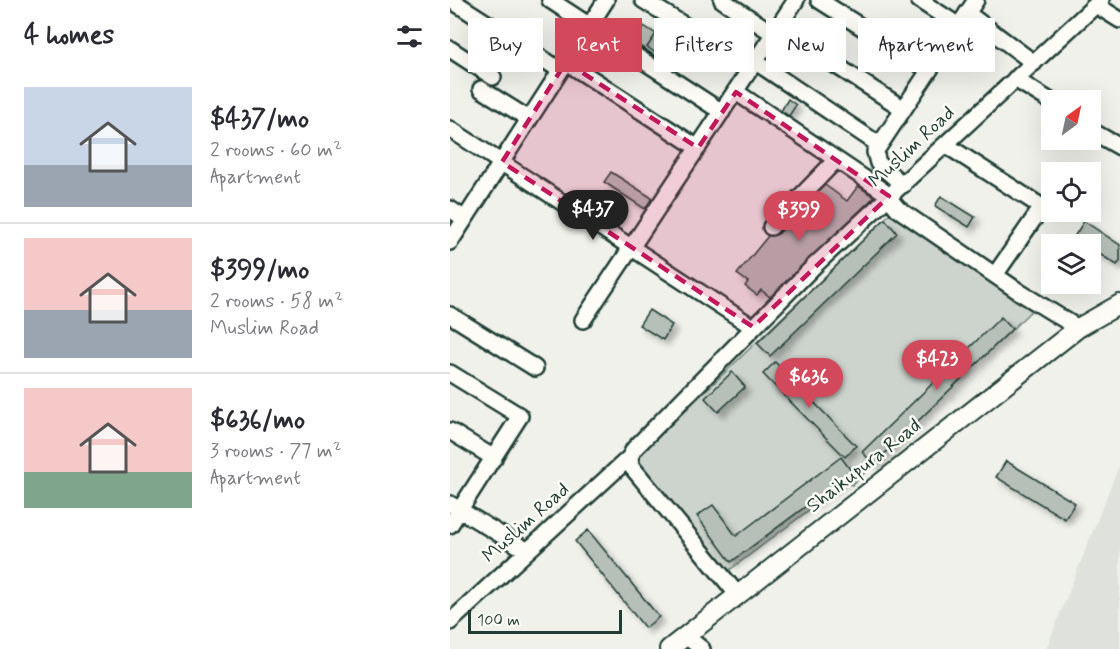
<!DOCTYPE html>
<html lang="en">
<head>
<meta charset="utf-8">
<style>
  body { margin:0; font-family:Mynerve,sans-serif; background:#f2f2f3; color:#2b2b33; height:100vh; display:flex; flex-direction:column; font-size:22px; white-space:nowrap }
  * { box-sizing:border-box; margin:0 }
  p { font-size:20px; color:#7c7c81 }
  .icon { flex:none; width:33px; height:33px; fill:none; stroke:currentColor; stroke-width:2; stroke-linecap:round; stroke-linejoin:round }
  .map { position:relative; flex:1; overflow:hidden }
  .details { display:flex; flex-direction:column; background:#fff; width:450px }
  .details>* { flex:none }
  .top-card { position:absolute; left:18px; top:18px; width:561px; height:54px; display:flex; gap:12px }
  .needle { width:39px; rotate:33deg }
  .buttons { position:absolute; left:591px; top:90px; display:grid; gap:12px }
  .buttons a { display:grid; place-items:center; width:60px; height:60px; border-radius:0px; background:#fff; box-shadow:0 6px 24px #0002; font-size:30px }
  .scale { position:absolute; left:18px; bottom:15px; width:154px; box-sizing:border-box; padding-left:6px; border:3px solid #1f3d34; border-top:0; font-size:16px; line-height:21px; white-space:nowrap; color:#1f3d34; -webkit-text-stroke:4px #fdfcf7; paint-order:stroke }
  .price { position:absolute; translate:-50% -51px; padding:0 14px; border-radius:21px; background:#d1495b; color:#fff; font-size:20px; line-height:39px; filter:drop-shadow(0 2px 3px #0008) }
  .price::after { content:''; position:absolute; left:50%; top:36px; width:18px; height:14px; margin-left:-9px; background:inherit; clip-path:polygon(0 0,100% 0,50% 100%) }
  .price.on { background:#222; color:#fff }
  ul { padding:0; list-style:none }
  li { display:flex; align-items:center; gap:18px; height:150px; padding:0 24px }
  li+li { border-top:2px solid #e1e1e2 }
  li span { display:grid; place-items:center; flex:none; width:168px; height:120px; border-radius:0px; color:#555 }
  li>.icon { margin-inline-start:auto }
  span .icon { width:72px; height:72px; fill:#fffc; stroke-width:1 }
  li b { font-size:26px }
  h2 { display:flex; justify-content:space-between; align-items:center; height:72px; padding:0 24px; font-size:26px }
  .tag { padding:0 21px; border-radius:0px; background:#fff; box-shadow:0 6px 24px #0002; font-size:21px; line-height:54px }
  .tag.on { background:#d1495b; color:#fff }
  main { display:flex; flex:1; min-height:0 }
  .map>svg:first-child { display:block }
</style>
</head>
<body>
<main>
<section class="details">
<h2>4 homes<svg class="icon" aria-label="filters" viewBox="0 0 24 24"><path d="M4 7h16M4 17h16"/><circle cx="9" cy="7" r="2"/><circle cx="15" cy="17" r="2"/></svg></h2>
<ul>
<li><span style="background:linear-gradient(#c9d6e8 65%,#9aa5b1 0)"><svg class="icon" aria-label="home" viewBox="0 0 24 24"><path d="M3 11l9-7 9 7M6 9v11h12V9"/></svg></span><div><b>$437/mo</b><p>2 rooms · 60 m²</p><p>Apartment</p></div></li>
<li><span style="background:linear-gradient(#f6c9c9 60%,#9aa5b1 0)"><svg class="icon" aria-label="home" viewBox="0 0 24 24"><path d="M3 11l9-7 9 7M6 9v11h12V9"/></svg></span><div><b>$399/mo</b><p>2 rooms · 58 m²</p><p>Muslim Road</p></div></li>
<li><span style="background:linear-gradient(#f6c9c9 70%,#7fa58c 0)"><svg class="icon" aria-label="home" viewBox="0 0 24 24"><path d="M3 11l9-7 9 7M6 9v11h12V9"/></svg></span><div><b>$636/mo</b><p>3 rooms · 77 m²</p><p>Apartment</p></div></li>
</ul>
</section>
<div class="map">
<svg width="670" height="649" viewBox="0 0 670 649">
  <defs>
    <filter id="shadow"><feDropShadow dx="5" dy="5" stdDeviation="3" flood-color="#0004"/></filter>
  </defs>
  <rect width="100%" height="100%" fill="#f0f1eb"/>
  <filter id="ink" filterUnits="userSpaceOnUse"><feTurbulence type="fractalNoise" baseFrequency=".0167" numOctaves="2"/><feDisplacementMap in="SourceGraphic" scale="12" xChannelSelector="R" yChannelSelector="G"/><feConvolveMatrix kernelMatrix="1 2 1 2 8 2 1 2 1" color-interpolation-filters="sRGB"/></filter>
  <g filter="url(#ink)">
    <path fill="#dfe2dc" d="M 670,463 L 670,649 L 596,649 Z"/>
    <path fill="#cdd3cd" stroke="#768880" stroke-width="1.5" d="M 443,211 L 584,308 L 402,485 L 396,482 L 277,572 L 190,465 L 190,454 Z"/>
    <path fill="#b6bfb8" stroke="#1f3d34" stroke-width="1.5" filter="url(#shadow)" d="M 194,26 L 206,34 L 197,47 L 206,53 L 205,56 L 183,42 Z
      M 338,99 L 346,105 L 339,116 L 331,111 Z
      M 161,172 L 202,198 L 195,209 L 154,182 Z
      M 375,185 L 397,201 L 408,186 L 424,197 L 320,297 L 311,290 L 307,295 L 295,286 L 298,282 L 287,274 L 318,236 L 328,234 L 350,212 L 368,225 L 380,208 L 364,196 Z
      M 491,196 L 525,217 L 519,227 L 485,206 Z
      M 435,219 L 447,233 L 320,356 L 307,343 Z
      M 634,221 L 670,245 L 670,261 L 667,265 L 640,248 L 640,244 L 624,237 Z
      M 199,310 L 222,325 L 213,340 L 189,325 Z
      M 551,317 L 562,329 L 424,464 L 412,452 Z
      M 325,362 L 406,446 L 395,457 L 313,374 Z
      M 282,372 L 295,387 L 268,412 L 255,398 Z
      M 391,457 L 402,472 L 281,562 L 247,516 L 263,505 L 286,536 Z
      M 556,461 L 625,503 L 615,519 L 546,477 Z
      M 138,530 L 209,617 L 195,628 L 125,541 Z"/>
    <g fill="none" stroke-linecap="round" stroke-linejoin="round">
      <g stroke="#1f3d34" stroke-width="20">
        <path id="minor" d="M 1,0 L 110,70
          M 100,0 L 272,112
          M 193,0 L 260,41 L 306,62 L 428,144
          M 272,0 L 324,34
          M 369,0 L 479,70
          M 469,0 L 509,26
          M 646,5 L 670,20
          M 517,13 L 584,63
          M 328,28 L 452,108
          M 0,49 L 43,77
          M 116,62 L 248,148
          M 565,79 L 602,102
          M 31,89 L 79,119
          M 286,92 L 433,191 L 448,209 L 571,293 L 628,328
          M 0,129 L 303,327
          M 640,130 L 670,147
          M 496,145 L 592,207 L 545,275
          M 453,185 L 428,163 L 425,152 L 526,0
          M 0,209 L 15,219
          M 321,227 L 386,160
          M 0,242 L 156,0
          M 0,315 L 85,368
          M 133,320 L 346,0
          M 0,373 L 70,416 L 0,525
          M 0,431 L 44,458
          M 0,504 L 76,550
          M 287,594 L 181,466 L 180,457 L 184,449 L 364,266 L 651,0
          M 0,622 L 180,457
          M 242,641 L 252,649"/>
      </g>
      <g stroke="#1f3d34" stroke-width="22">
        <path id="major" d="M 219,649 L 628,328 L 670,304"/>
      </g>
      <use href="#minor" stroke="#fdfcf7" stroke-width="15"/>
      <use href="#major" stroke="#fdfcf7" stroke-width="18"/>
    </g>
  </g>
  <path fill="#c2185b" fill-opacity="0.2" stroke="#c2185b" stroke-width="4.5" stroke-dasharray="12 8" stroke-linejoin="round" d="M 116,62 L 248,148 L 286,92 L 439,196 L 303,327 L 52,162 Z"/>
  <g text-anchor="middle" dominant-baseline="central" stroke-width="5" stroke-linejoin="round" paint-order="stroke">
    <g font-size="20" fill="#1f3d34" stroke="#fdfcf7">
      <text transform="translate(462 147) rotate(-43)">Muslim Road</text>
      <text transform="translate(414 466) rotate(-38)">Shaikupura Road</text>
      <text transform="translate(76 523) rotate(-42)">Muslim Road</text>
    </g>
  </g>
</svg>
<div class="buttons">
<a><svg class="needle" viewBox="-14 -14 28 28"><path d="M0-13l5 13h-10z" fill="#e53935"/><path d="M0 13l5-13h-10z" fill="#7c7c81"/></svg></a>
<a><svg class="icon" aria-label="locate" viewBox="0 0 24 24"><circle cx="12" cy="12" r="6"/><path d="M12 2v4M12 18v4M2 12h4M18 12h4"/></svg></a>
<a><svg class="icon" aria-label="layers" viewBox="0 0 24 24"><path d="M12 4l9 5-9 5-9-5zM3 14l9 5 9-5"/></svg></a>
</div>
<div class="scale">100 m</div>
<b class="price on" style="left:143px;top:241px">$437</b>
<b class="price" style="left:349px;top:242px">$399</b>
<b class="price" style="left:487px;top:391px">$423</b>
<b class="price" style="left:359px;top:409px">$636</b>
<div class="top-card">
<a class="tag">Buy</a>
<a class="tag on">Rent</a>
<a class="tag">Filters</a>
<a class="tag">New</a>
<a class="tag">Apartment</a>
</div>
</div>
</main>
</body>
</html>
